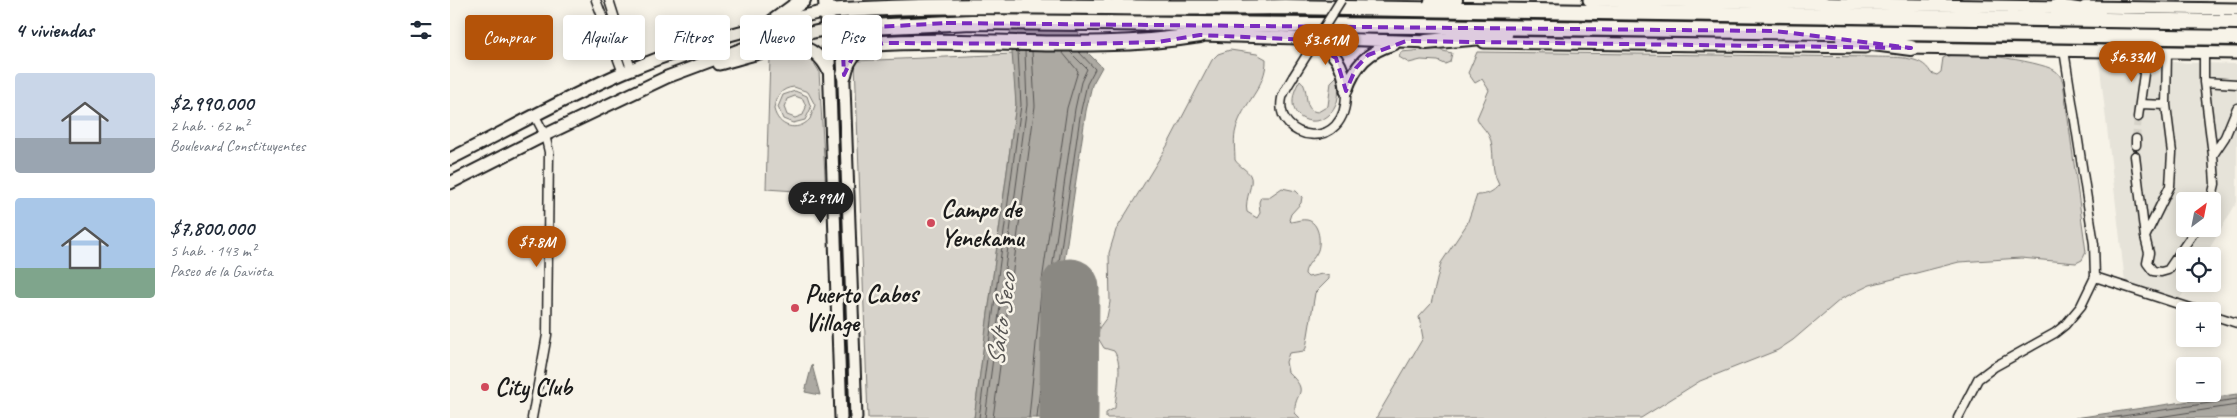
<!DOCTYPE html>
<html lang="es">
<head>
<meta charset="utf-8">
<style>
  body { margin:0; font-family:Caveat,sans-serif; background:#f2f2f3; color:#1f2937; height:100vh; display:flex; flex-direction:column; font-size:19px; white-space:nowrap }
  * { box-sizing:border-box; margin:0 }
  p { font-size:16px; color:#747a83 }
  .icon { flex:none; width:28px; height:28px; fill:none; stroke:currentColor; stroke-width:2; stroke-linecap:round; stroke-linejoin:round }
  .map { position:relative; flex:1; overflow:hidden }
  .details { display:flex; flex-direction:column; background:#fff; width:450px }
  .details>* { flex:none }
  .guide { position:absolute; left:15px; top:15px; width:475px; height:45px; display:flex; gap:10px }
  .needle { width:32px; rotate:32deg }
  .fabs { position:absolute; left:1726px; top:192px; display:grid; gap:10px }
  .fabs a { display:grid; place-items:center; width:45px; height:45px; border-radius:5px; background:#fff; box-shadow:0 2px 12px #0003; font-size:25px }
  .price { position:absolute; translate:-50% -42px; padding:0 11px; border-radius:18px; background:#b45309; color:#fff; font-size:16px; line-height:32px; filter:drop-shadow(0 1px 2px #0008) }
  .price::after { content:''; position:absolute; left:50%; top:30px; width:15px; height:11px; margin-left:-8px; background:inherit; clip-path:polygon(0 0,100% 0,50% 100%) }
  .price.on { background:#222; color:#fff }
  ul { padding:0; list-style:none }
  li { display:flex; align-items:center; gap:15px; height:125px; padding:0 15px }
  li span { display:grid; place-items:center; flex:none; width:140px; height:100px; border-radius:5px; color:#555 }
  li>.icon { margin-inline-start:auto }
  span .icon { width:60px; height:60px; fill:#fffc; stroke-width:1 }
  li b { font-size:21px }
  h2 { display:flex; justify-content:space-between; align-items:center; height:60px; padding:0 15px; font-size:21px }
  .chip { padding:0 18px; border-radius:5px; background:#fff; box-shadow:0 2px 12px #0003; font-size:18px; line-height:45px }
  .chip.on { background:#b45309; color:#fff }
  main { display:flex; flex:1; min-height:0 }
  .map>svg:first-child { display:block }
</style>
</head>
<body>
<main>
<section class="details">
<h2>4 viviendas<svg class="icon" aria-label="filters" viewBox="0 0 24 24"><path d="M4 7h16M4 17h16"/><circle cx="9" cy="7" r="2"/><circle cx="15" cy="17" r="2"/></svg></h2>
<ul>
<li><span style="background:linear-gradient(#c9d6e8 65%,#9aa5b1 0)"><svg class="icon" aria-label="home" viewBox="0 0 24 24"><path d="M3 11l9-7 9 7M6 9v11h12V9"/></svg></span><div><b>$2,990,000</b><p>2 hab. · 62 m²</p><p>Boulevard Constituyentes</p></div></li>
<li><span style="background:linear-gradient(#a9c7e8 70%,#7fa58c 0)"><svg class="icon" aria-label="home" viewBox="0 0 24 24"><path d="M3 11l9-7 9 7M6 9v11h12V9"/></svg></span><div><b>$7,800,000</b><p>5 hab. · 143 m²</p><p>Paseo de la Gaviota</p></div></li>
</ul>
</section>
<div class="map">
<svg width="1787" height="418" viewBox="0 0 1787 418">
  <rect width="100%" height="100%" fill="#f7f3e8"/>
  <filter id="ink" filterUnits="userSpaceOnUse"><feTurbulence type="fractalNoise" baseFrequency=".02" numOctaves="2"/><feDisplacementMap in="SourceGraphic" scale="10" xChannelSelector="R" yChannelSelector="G"/><feConvolveMatrix kernelMatrix="1 2 1 2 8 2 1 2 1" color-interpolation-filters="sRGB"/></filter>
  <g filter="url(#ink)">
    <path fill="#e6e3d9" fill-rule="evenodd" d="M 1533,0 L 1757,0 L 1757,2 Z
      M 1649,60 L 1787,64 L 1787,202 L 1755,256 L 1735,256 L 1735,284 L 1739,284 L 1729,300 L 1675,282 ZM 1735,201 L 1762,201 L 1762,229 L 1735,229 Z"/>
    <path fill="#d7d3cb" stroke="#7a7874" fill-rule="evenodd" d="M 984,49 L 1002,53 L 1000,62 L 995,64 L 988,61 L 971,60 L 959,63 L 949,57 L 951,52 Z
      M 780,50 L 807,54 L 816,59 C 817,87 792,104 786,129 C 783,139 785,151 785,160 C 789,166 797,170 800,175 C 805,183 794,198 797,212 L 807,218 L 810,213 L 809,202 L 811,197 L 819,197 L 832,188 L 846,191 L 852,197 L 851,203 L 841,214 L 839,220 L 841,222 C 847,221 852,219 857,220 C 869,222 871,241 868,250 C 865,259 855,265 855,274 L 858,277 L 872,274 L 879,276 L 879,279 L 865,293 L 856,348 L 854,351 L 839,353 L 836,362 L 838,372 C 862,394 843,392 845,413 L 850,418 L 656,418 L 656,413 L 665,408 C 666,389 674,366 664,351 L 654,348 L 648,338 L 649,328 L 657,317 L 660,302 L 659,253 L 666,230 L 717,146 L 762,60 L 768,54 Z
      M 1027,52 L 1425,57 C 1444,58 1471,54 1481,73 L 1487,75 L 1491,72 L 1493,58 C 1506,48 1589,61 1604,70 C 1609,73 1611,77 1613,82 L 1636,252 L 1632,260 L 1626,263 L 1571,258 L 1509,262 L 1420,285 L 1391,299 L 1343,340 L 1328,350 L 1250,381 L 1191,418 L 926,418 L 973,338 L 969,317 L 981,304 L 991,263 L 1017,224 L 1027,195 C 1037,195 1043,192 1049,185 C 1040,167 1045,159 1041,142 C 1039,131 1031,128 1027,118 L 1039,90 L 1032,79 L 1025,83 L 1018,73 Z
      M 346,54 L 360,57 L 369,71 L 376,193 L 316,189 L 320,58 ZM 344,87 L 358,92 L 365,105 L 360,119 C 347,133 328,127 324,109 C 325,96 332,88 344,87 Z
      M 564,54 L 566,104 L 524,418 L 418,418 L 405,61 Z
      M 887,76 C 901,140 819,131 850,80 C 861,89 851,111 868,112 L 878,106 L 881,82 Z
      M 345,91 L 357,96 L 361,108 L 355,120 L 343,123 L 333,119 L 328,107 L 333,95 ZM 345,96 L 353,99 L 356,107 L 353,115 L 345,118 L 337,115 L 334,107 L 337,99 Z"/>
    <path fill="#aca9a2" stroke="#72716c" d="M 565,0 L 628,0 L 629,44 L 652,67 L 642,85 L 636,111 L 611,284 L 598,418 L 524,418 L 566,104 L 560,27 Z
      M 362,365 L 370,395 L 355,392 Z
      M 1787,394 L 1787,418 L 1625,418 Z"/>
    <g fill="none" stroke-linecap="round" stroke-linejoin="round">
      <path stroke="#565452" stroke-width="1" d="M 529,418 L 571,105 L 568,51
        M 535,418 L 577,105 L 575,51
        M 543,418 L 585,106 L 582,51
        M 579,418 L 592,281 L 617,108 L 628,71 L 612,52
        M 587,418 L 600,283 L 625,109 L 631,82 L 637,69 L 620,52
        M 593,418 L 606,283 L 631,110 L 637,84 L 645,69 L 629,52
        M 1659,418 L 1787,399
        M 1702,418 L 1787,405"/>
      <path stroke="#8a8882" stroke-width="59" d="M 619,418 L 620,288"/>
      <path stroke="#d6d3c9" stroke-width="8" stroke-dasharray="8 4" stroke-linecap="butt" d="M 1686,139 L 1688,117"/>
      <g stroke="#1c1c1c" stroke-width="11">
        <path id="street" d="M 146,0 L 173,73
          M 159,0 L 181,69
          M 1754,52 L 1754,82 L 1763,155
          M 843,77 C 839,84 834,91 832,98 C 823,140 898,156 896,91
          M 1754,82 L 1787,84
          M 1690,104 L 1716,105
          M 1688,117 L 1697,52
          M 1686,145 L 1686,139
          M 1685,156 L 1695,237 L 1699,253 L 1697,263 L 1703,271 L 1711,272 L 1718,270 L 1746,229
          M 1761,201 L 1765,184 L 1763,155 L 1775,137 L 1787,108
          M 1695,237 L 1720,186 L 1722,153 L 1716,105 L 1717,52
          M 1645,277 L 1750,311
          M 1762,315 L 1787,323
          M 82,418 L 97,335 L 99,152 L 95,135 L 85,116
          M 1508,418 L 1528,379 L 1544,367 L 1605,333 L 1615,325 L 1631,306 L 1645,277 L 1644,244 L 1614,50"/>
      </g>
      <g stroke="#1c1c1c" stroke-width="15">
        <path id="secondary" d="M 1139,0 L 1614,7
          M 1635,7 L 1787,9
          M 392,29 L 406,418
          M 750,35 L 983,42
          M 863,41 C 884,48 894,67 896,88
          M 1034,42 L 1415,47
          M 1454,48 L 1787,53
          M 269,64 C 285,60 335,44 349,46 C 363,49 372,58 378,70
          M 896,91 C 905,65 918,51 944,44
          M 0,159 C 58,130 114,98 174,72 C 239,45 308,25 377,11
          M 0,183 L 95,135 L 217,77 L 300,46 L 378,29 L 391,418"/>
      </g>
      <g stroke="#1c1c1c" stroke-width="18">
        <path id="highway" d="M 376,0 L 378,29 L 522,22 L 967,26 L 1787,38
          M 981,4 L 1005,0
          M 1606,7 L 1648,13
          M 377,11 C 530,1 682,10 834,7 L 1787,22
          M 323,22 L 353,0
          M 1393,39 L 1461,48
          M 976,42 L 1055,35
          M 419,44 C 529,36 640,53 750,35
          M 394,75 C 398,54 408,48 427,41"/>
      </g>
      <use href="#street" stroke="#f7f3e8" stroke-width="8"/>
      <use href="#secondary" stroke="#f7f3e8" stroke-width="11"/>
      <use href="#highway" stroke="#f7f3e8" stroke-width="14"/>
      <g stroke="#1c1c1c" stroke-width="11" stroke-linecap="butt">
        <path id="street-bridge" d="M 843,77 L 891,0"/>
      </g>
      <use href="#street-bridge" stroke="#f7f3e8" stroke-width="8"/>
    </g>
  </g>
  <path fill="#7b2cbf" fill-opacity="0.2" stroke="#7b2cbf" stroke-width="4" stroke-dasharray="10 6" stroke-linejoin="round" d="M 496,23 L 1325,31 L 1461,48 L 956,41 L 918,55 L 906,68 L 896,91 L 886,58 L 858,40 L 750,35 L 708,42 L 629,44 L 434,43 L 406,50 L 394,75 L 392,29 Z"/>
  <g fill="#d1495b" stroke="#f7f3e8" stroke-width="2">
    <circle cx="481" cy="223" r="5"/>
    <circle cx="345" cy="308" r="5"/>
    <circle cx="35" cy="387" r="5"/>
  </g>
  <g text-anchor="middle" dominant-baseline="central" stroke-width="5" stroke-linejoin="round" paint-order="stroke">
    <g font-size="25" font-weight="bold" fill="#1c1c1c" stroke="#f7f3e8" text-anchor="start">
      <text x="491" y="209">Campo de<tspan x="491" dy="29">Yenekamu</tspan></text>
      <text x="355" y="294">Puerto Cabos<tspan x="355" dy="29">Village</tspan></text>
      <text x="45" y="387">City Club</text>
    </g>
    <g font-size="26" font-style="italic" fill="#565452" stroke="#f7f3e8">
      <text transform="translate(551 320) rotate(-82)">Salto Seco</text>
    </g>
  </g>
</svg>
<div class="fabs">
<a><svg class="needle" viewBox="-14 -14 28 28"><path d="M0-13l5 13h-10z" fill="#e53935"/><path d="M0 13l5-13h-10z" fill="#747a83"/></svg></a>
<a><svg class="icon" aria-label="locate" viewBox="0 0 24 24"><circle cx="12" cy="12" r="6"/><path d="M12 2v4M12 18v4M2 12h4M18 12h4"/></svg></a>
<a>+</a>
<a>−</a>
</div>
<b class="price" style="left:876px;top:66px">$3.61M</b>
<b class="price" style="left:1682px;top:83px">$6.33M</b>
<b class="price on" style="left:371px;top:224px">$2.99M</b>
<b class="price" style="left:87px;top:268px">$7.8M</b>
<div class="guide">
<a class="chip on">Comprar</a>
<a class="chip">Alquilar</a>
<a class="chip">Filtros</a>
<a class="chip">Nuevo</a>
<a class="chip">Piso</a>
</div>
</div>
</main>
</body>
</html>
